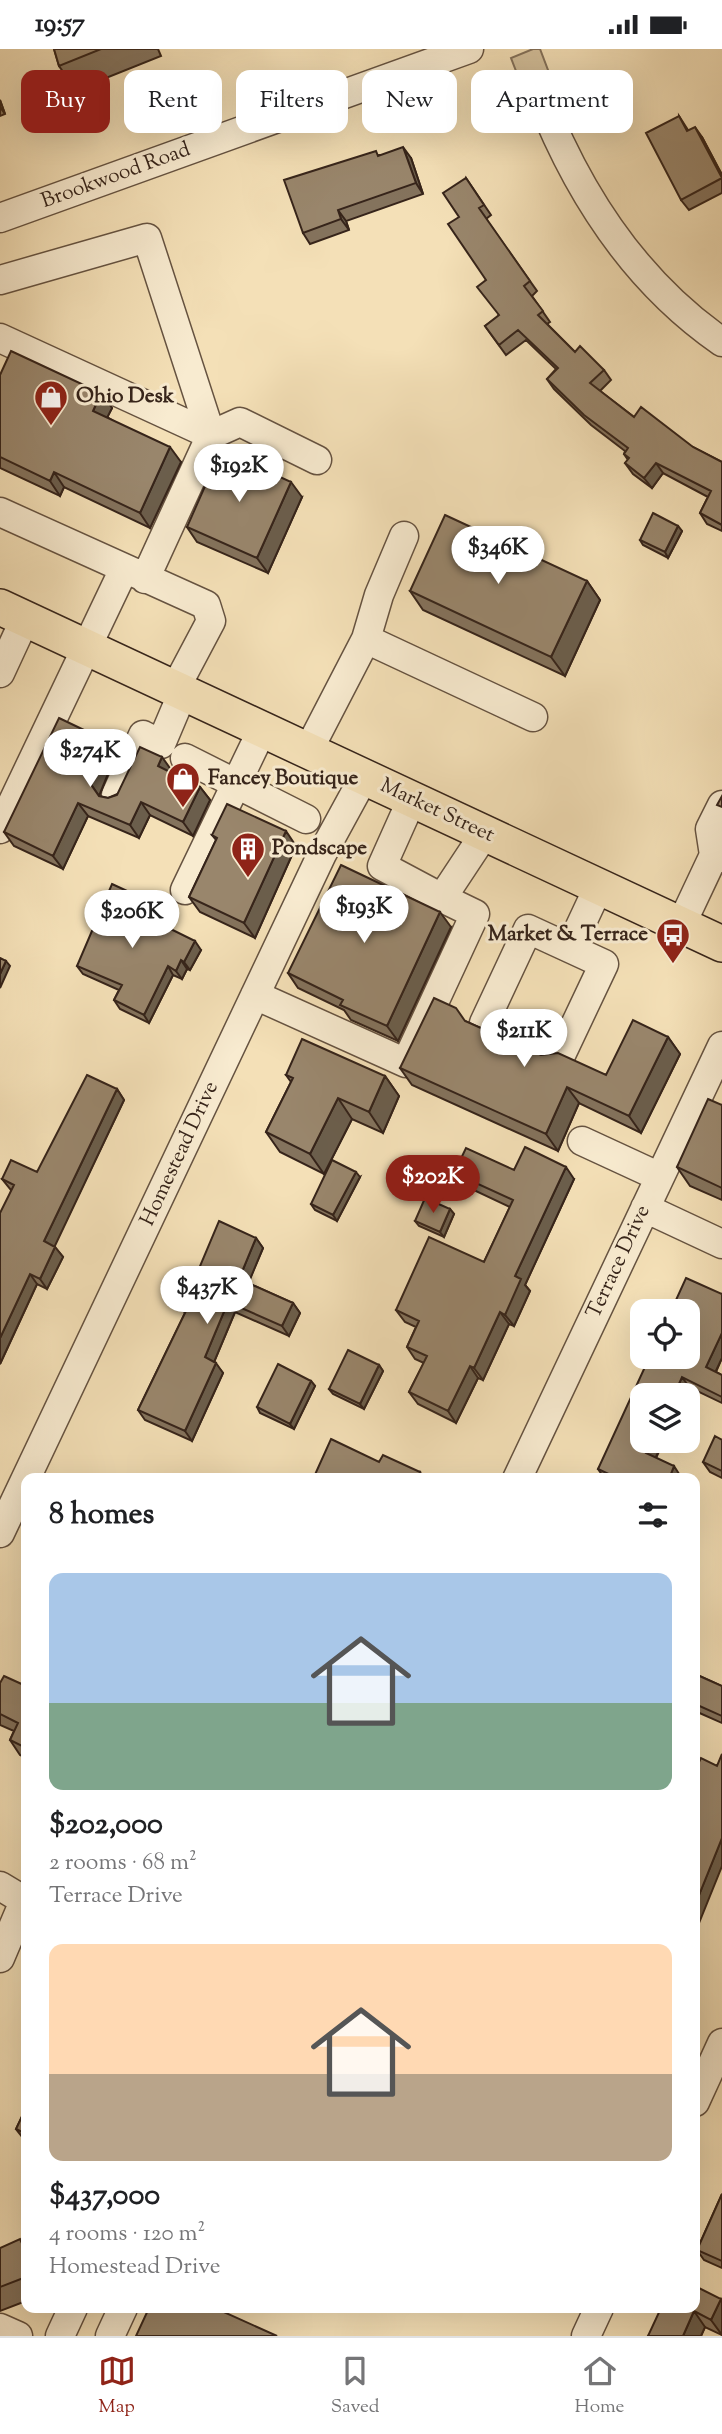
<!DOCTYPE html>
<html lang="en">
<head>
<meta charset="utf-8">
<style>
  body { margin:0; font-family:"Sorts Mill Goudy",serif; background:#f2f2f2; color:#202124; height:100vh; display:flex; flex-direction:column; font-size:26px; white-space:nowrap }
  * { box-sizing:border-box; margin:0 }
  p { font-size:23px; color:#757577 }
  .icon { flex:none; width:38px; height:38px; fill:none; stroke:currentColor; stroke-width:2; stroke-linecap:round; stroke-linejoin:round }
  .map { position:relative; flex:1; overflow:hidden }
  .side { position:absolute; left:21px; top:1424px; width:679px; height:840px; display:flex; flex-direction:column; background:#fff; border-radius:14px; box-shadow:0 7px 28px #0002 }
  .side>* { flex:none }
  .top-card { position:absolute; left:21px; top:21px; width:681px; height:63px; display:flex; gap:14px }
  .fabs { position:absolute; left:630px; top:1250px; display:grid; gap:14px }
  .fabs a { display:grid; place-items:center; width:70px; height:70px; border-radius:14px; background:#fff; box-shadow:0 7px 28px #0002; font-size:35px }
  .price { position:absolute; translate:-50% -60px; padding:0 16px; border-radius:24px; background:#fff; color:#222; font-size:23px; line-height:46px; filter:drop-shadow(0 2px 4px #0008) }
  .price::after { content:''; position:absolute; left:50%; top:42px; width:21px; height:16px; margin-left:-10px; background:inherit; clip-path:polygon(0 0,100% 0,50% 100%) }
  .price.active { background:#8f2418; color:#fff }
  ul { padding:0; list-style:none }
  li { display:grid; align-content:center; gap:14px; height:371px; padding:0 28px }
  li span { display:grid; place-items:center; height:217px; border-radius:14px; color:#555 }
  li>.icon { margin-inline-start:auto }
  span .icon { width:126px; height:126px; fill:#fffc; stroke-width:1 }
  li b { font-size:30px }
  h2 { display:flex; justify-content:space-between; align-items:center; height:84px; padding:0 28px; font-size:30px }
  .chip { padding:0 24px; border-radius:14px; background:#fff; box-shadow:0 7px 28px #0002; font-size:24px; line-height:63px }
  .chip.active { background:#8f2418; color:#fff }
  .status { display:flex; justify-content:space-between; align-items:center; height:49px; padding:0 35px; background:#fff; direction:ltr }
  .status svg { height:19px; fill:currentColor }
  .menu { display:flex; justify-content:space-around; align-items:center; height:98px; border-top:2px solid #e0e0e0; background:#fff; font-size:19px; color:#757577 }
  .menu a { display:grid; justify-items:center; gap:4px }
  .menu .active { color:#8f2418 }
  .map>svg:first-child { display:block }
</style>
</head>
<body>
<div class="status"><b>19:57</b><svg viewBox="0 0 49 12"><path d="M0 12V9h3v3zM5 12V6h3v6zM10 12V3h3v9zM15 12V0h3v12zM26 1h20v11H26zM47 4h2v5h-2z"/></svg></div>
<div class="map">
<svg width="722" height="2287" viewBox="0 0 722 2287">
  <rect width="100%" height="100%" fill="#f4e0b7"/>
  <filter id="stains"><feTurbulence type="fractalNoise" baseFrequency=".00286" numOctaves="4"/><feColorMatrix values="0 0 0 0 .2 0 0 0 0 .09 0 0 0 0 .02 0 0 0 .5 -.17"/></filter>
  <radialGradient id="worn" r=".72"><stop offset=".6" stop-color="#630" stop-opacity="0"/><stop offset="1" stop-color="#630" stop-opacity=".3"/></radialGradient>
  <path fill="#d4c09c" stroke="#85725b" stroke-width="2" d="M 533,0 L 540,0 L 551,29 L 523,40 L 511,9 Z"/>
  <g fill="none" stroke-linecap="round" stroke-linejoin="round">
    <g stroke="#665341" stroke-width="31">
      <path id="minor" d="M 539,45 C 577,143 634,232 722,293
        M 0,169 L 469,0
        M 0,231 L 147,189 L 211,386
        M 0,289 L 211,386
        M 0,463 L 206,556 L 211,572 L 175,640
        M 145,530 L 211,386 L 240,373 L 317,411
        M 366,590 L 379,546 L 404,487
        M 0,624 L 25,570
        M 308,702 L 366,590 L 533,668
        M 185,709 L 306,770
        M 116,746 L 143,686 L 161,695 L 183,643
        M 412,750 L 382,817 L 442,849 L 485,784
        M 0,780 L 124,520
        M 714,806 L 710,780 L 722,756
        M 185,841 L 262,681
        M 681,876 L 714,806 L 722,809
        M 528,880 L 604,915 L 560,1008 L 484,974 Z
        M 570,899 L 599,837
        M 255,946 L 406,1014 L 475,865 L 442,849
        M 582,1092 L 660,1128
        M 645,1159 L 722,1195
        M 517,1430 L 722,997
        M 0,1484 L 322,805 L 364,728
        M 0,1837 L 20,1849 L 22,1857 L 0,1909
        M 695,2053 L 722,1994
        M 0,2279 L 18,2287
        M 60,2287 L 73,2259
        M 110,2287 L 123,2259
        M 586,2287 L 599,2259"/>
    </g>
    <g stroke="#36241a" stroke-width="38">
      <path id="major" d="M 0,558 L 722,895"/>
    </g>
    <use href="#minor" stroke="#f8ebd0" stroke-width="28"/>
    <use href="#major" stroke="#f4e0b7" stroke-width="35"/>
  </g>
  <path fill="#84735d" stroke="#36241a" stroke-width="2" d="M 54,0 L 158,0 L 161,7 L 76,41 L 59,17 Z
    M 0,51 L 5,65 L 0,67 Z
    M 679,67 L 688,81 L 702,88 L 722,126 L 722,144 L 689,161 L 681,151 Z
    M 379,106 L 411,109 L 423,145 L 346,172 L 349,181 L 310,195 L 303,184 Z
    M 466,129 L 491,166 L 486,170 L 537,242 L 532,247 L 550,273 L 547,275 L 575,303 L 604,321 L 611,331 L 600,342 L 634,368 L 722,413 L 722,482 L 707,475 L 700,464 L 708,448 L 663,424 L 652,439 L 633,425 L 625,414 L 628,411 L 624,405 L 625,402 L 591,376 L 554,340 L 547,330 L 556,320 L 526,291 L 506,306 L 485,277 L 499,267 L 486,231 L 459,168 Z
    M 0,326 L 101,344 L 112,359 L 107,368 L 181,413 L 150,479 L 64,438 L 60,447 L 0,419 Z
    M 302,448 L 268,524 L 197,493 L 187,478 Z
    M 678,477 L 682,482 L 668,509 L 643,496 L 640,491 Z
    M 587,532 L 600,551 L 565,627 L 423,561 L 410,542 Z
    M 107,692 L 116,705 L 99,747 L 108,749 L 172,722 L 171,724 L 200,738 L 210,751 L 193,787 L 150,766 L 139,789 L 88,767 L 63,820 L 14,797 L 4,783 Z
    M 212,786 L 296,797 L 255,889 L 200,863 L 189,848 L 216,791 Z
    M 138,847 L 144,855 L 140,865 L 201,901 L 190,921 L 187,920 L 182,930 L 173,926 L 149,974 L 120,960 L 114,951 L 119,941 L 83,925 L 77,917 Z
    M 451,878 L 398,992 L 351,971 L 344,961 L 298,939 L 288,924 Z
    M 465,972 L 541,1006 L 606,1026 L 668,988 L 680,1005 L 641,1084 L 579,1054 L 558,1102 L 412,1036 L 400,1019 Z
    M 286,1026 L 385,1027 L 399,1047 L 383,1084 L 352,1070 L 324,1125 L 280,1103 L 266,1083 L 291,1033 Z
    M 117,1040 L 124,1051 L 54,1197 L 63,1208 L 47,1240 L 37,1235 L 0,1315 L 11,1141 L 2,1130 L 37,1123 Z
    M 722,1056 L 722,1151 L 690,1137 L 677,1118 Z
    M 514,1121 L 574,1130 L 525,1236 L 530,1242 L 514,1277 L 509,1275 L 483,1331 L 478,1329 L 456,1374 L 418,1355 L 409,1343 L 424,1314 L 415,1310 L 407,1298 L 416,1278 L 405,1273 L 396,1261 L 484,1213 L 510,1158 L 463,1136 L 454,1124 Z
    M 360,1128 L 337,1172 L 315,1161 L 311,1155 Z
    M 450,1160 L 454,1165 L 444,1188 L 419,1177 L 415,1172 Z
    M 256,1189 L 263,1199 L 248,1234 L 293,1254 L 300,1264 L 289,1287 L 235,1263 L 214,1313 L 223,1324 L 192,1392 L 145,1371 L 138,1361 L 185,1264 L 182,1260 Z
    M 722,1245 L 722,1309 L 716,1323 L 722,1326 L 722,1354 L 689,1338 L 656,1409 L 681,1428 L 680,1430 L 605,1430 L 598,1420 Z
    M 379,1316 L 383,1322 L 364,1360 L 333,1345 L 329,1340 Z
    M 311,1332 L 315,1337 L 294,1380 L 260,1364 L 257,1358 Z
    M 722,1391 L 722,1429 L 710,1423 L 703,1413 Z
    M 695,1625 L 722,1637 L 722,1674 L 695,1662 Z
    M 0,1634 L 26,1637 L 26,1709 L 20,1706 L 10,1691 L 14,1682 L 0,1676 Z
    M 26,2059 L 26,2091 L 23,2089 L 16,2080 Z
    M 722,2145 L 722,2219 L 704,2211 L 697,2201 Z
    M 26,2198 L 26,2252 L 0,2262 L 0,2199 Z
    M 695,2237 L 722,2286 L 705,2278 L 701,2287 L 648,2287 Z"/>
  <path fill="#6b5e4c" stroke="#36241a" stroke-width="2" d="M 0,51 L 5,65 L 0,58 Z
    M 695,78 L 702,88 L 722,126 L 722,130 Z
    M 403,98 L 411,109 L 423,145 L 416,134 Z
    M 338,161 L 346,172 L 349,181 L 341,170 Z
    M 101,344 L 112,359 L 103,377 L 93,362 Z
    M 170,398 L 181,413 L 150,479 L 140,464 Z
    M 656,414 L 663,424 L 652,439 L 644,429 Z
    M 54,423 L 64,438 L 60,447 L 50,432 Z
    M 291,433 L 302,448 L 268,524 L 257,509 Z
    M 678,477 L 682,482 L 668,509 L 665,503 Z
    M 587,532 L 600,551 L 565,627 L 551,608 Z
    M 107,692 L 116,705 L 99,747 L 90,734 Z
    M 162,708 L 172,722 L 167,731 L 158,717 Z
    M 200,738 L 210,751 L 193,787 L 183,773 Z
    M 141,753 L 150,766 L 139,789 L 130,776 Z
    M 78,754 L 88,767 L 63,820 L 53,807 Z
    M 286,782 L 296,797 L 255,889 L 244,874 Z
    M 138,847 L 144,855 L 137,870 L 132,861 Z
    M 440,863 L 451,878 L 398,992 L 387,977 Z
    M 195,892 L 201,901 L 190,921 L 184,913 Z
    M 181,911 L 187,920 L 182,930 L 176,922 Z
    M 6,912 L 10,917 L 0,939 L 0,925 Z
    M 168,917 L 173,926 L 149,974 L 144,966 Z
    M 668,988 L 680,1005 L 641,1084 L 629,1067 Z
    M 385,1027 L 399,1047 L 383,1084 L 369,1063 Z
    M 567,1038 L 579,1054 L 558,1102 L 546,1085 Z
    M 117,1040 L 124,1051 L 52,1203 L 44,1192 Z
    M 338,1049 L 352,1070 L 324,1125 L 310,1105 Z
    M 566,1118 L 574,1130 L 525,1236 L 530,1242 L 514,1277 L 505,1266 L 515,1227 Z
    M 356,1123 L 360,1128 L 337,1172 L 333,1166 Z
    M 450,1160 L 454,1165 L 444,1188 L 440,1183 Z
    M 256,1189 L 263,1199 L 246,1240 L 239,1230 Z
    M 55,1198 L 63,1208 L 47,1240 L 40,1230 Z
    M 30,1225 L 37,1235 L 0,1315 L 0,1289 Z
    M 228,1253 L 235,1263 L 212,1318 L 205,1308 Z
    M 293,1254 L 300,1264 L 289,1287 L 282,1277 Z
    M 500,1263 L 509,1275 L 483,1331 L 474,1319 Z
    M 722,1284 L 722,1309 L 713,1328 L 706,1318 Z
    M 216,1314 L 223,1324 L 192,1392 L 185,1382 Z
    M 379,1316 L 383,1322 L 364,1360 L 360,1355 Z
    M 470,1317 L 478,1329 L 456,1374 L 448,1362 Z
    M 682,1328 L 689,1338 L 686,1346 L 674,1346 Z
    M 311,1332 L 315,1337 L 294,1380 L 290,1375 Z
    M 652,1391 L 664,1391 L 653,1414 L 646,1404 Z
    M 674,1417 L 681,1428 L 680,1430 L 669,1430 Z
    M 420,1423 L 424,1430 L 416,1430 Z
    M 722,1789 L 722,1817 L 695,1884 L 695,1856 Z
    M 721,2250 L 722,2252 L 722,2286 L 711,2271 Z
    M 694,2262 L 705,2278 L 701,2287 L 683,2287 Z"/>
  <path fill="#99866c" stroke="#36241a" stroke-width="2" d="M 54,0 L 101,0 L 59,17 Z
    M 679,67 L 687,82 L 695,78 L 722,129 L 681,151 L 646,84 Z
    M 403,98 L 416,134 L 338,161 L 341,170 L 303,184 L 284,131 L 376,102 L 378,107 Z
    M 466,129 L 484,156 L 479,159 L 530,232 L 524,237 L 543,262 L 538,266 L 575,303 L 580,297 L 604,321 L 590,334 L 634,368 L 641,358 L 693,398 L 722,413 L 722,476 L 700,464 L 711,442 L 656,414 L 644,429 L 625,414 L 629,409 L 624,405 L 628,399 L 584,366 L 547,330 L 558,319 L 518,281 L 499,296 L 485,277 L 499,266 L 477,238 L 486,231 L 448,175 L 459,168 L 443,144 Z
    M 11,302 L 101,344 L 93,362 L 170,398 L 140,464 L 54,423 L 50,432 L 0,408 L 0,326 Z
    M 221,401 L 291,433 L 257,509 L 187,478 Z
    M 653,464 L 678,477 L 665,503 L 640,491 Z
    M 445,466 L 587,532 L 551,608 L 410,542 Z
    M 59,669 L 107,692 L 90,734 L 99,747 L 108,749 L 117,746 L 140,698 L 162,708 L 158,717 L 200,738 L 183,773 L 141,753 L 130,776 L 78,754 L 53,807 L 4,783 Z
    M 722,747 L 722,758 L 717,756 Z
    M 227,755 L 286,782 L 244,874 L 189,848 L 217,789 L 212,786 Z
    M 341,816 L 440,863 L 387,977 L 340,956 L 343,951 L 288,924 Z
    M 112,835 L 138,847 L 132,861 L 195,892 L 184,913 L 181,911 L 176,922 L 168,917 L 144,966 L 114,951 L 122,936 L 77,917 Z
    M 0,909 L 6,912 L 0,925 Z
    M 434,949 L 456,959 L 465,972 L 541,1006 L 558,1004 L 606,1026 L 633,971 L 668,988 L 629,1067 L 567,1038 L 546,1085 L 400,1019 Z
    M 302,990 L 385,1027 L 369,1063 L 338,1049 L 310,1105 L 266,1083 L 293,1029 L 286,1026 Z
    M 87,1026 L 117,1040 L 44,1192 L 55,1198 L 40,1230 L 30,1225 L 0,1289 L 0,1164 L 14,1136 L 2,1130 L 11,1111 L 37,1123 Z
    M 708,1050 L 722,1056 L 722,1139 L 677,1118 Z
    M 525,1098 L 566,1118 L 515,1227 L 521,1230 L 505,1266 L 500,1263 L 474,1319 L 470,1317 L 448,1362 L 409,1343 L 427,1307 L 407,1298 L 419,1272 L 396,1261 L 429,1188 L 484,1213 L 513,1151 L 454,1124 L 466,1099 L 514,1121 Z
    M 332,1111 L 356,1123 L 333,1166 L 311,1155 Z
    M 425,1149 L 450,1160 L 440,1183 L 415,1172 Z
    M 219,1172 L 256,1189 L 239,1230 L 293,1254 L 282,1277 L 228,1253 L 205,1308 L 216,1314 L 185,1382 L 138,1361 L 186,1262 L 182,1260 Z
    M 686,1229 L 722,1245 L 722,1284 L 706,1318 L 722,1326 L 722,1348 L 682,1328 L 674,1346 L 642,1346 L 642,1391 L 652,1391 L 646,1404 L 674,1417 L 669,1430 L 619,1430 L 598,1420 L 650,1307 L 688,1307 L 688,1262 L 671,1262 Z
    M 348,1301 L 379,1316 L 360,1355 L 329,1340 Z
    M 278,1315 L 311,1332 L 290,1375 L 257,1358 Z
    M 715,1387 L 722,1391 L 722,1422 L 703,1413 Z
    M 331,1390 L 379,1413 L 383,1406 L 420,1423 L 416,1430 L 313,1430 Z
    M 695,1625 L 722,1637 L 722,1667 L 695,1655 Z
    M 4,1627 L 26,1637 L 26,1699 L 10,1691 L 18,1674 L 0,1665 L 0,1634 Z
    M 722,1705 L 722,1789 L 695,1856 L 695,1716 L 697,1717 L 701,1709 L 717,1717 Z
    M 26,2059 L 26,2085 L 16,2080 Z
    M 722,2145 L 722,2212 L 697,2201 Z
    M 20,2190 L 26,2203 L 26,2228 L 0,2238 L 0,2199 Z
    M 695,2237 L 721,2250 L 711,2271 L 694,2262 L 683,2287 L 648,2287 L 661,2259 L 695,2259 Z
    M 149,2259 L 215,2259 L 277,2287 L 136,2287 Z"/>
  <defs>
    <g id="shop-pin" transform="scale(1.75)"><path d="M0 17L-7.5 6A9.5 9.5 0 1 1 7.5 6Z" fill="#8f2418" stroke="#f8ebd0"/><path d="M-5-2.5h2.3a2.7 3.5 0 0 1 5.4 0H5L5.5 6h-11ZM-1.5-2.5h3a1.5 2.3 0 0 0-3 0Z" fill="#fff"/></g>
    <g id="building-pin" transform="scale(1.75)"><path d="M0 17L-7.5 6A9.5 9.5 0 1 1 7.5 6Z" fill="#8f2418" stroke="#f8ebd0"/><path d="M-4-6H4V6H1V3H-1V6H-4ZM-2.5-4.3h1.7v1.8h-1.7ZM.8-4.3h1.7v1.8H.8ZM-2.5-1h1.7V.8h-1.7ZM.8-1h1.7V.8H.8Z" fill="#fff"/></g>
    <g id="bus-pin" transform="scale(1.75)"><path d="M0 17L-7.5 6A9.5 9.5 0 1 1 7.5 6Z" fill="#8f2418" stroke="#f8ebd0"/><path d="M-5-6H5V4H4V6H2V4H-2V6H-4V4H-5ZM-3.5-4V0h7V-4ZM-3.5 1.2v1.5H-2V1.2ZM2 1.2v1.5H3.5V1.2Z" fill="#fff"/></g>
  </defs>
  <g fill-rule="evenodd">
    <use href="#shop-pin" x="51" y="348"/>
    <use href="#shop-pin" x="183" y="730"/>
    <use href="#building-pin" x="248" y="800"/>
    <use href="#bus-pin" x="673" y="886"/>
  </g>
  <g text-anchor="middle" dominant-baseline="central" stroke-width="6" stroke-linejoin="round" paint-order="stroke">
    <g font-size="21" fill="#36241a" stroke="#f8ebd0">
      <text transform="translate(116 127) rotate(-20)">Brookwood Road</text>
      <text transform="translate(437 762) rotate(25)">Market Street</text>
      <text transform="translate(180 1105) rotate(-65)">Homestead Drive</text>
      <text transform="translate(619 1213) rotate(-65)">Terrace Drive</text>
    </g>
    <g font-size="21" font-weight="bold" fill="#36241a" stroke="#f8ebd0" text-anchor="start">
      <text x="76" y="348">Ohio Desk</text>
      <text x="208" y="730">Fancey Boutique</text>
      <text x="272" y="800">Pondscape</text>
      <text x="648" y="886" text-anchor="end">Market &amp; Terrace</text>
    </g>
  </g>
  <rect width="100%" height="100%" filter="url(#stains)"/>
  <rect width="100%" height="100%" fill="url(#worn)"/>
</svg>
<div class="fabs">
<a><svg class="icon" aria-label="locate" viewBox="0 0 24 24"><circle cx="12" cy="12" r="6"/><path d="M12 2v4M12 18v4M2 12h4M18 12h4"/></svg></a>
<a><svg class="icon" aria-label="layers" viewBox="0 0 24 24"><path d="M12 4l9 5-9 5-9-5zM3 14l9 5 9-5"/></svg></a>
</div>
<b class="price" style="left:239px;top:455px">$192K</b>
<b class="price" style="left:498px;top:537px">$346K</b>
<b class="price" style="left:90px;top:740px">$274K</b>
<b class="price" style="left:364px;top:896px">$193K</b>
<b class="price" style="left:132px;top:901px">$206K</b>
<b class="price" style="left:524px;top:1020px">$211K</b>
<b class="price active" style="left:433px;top:1166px">$202K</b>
<b class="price" style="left:207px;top:1277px">$437K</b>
<div class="top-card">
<a class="chip active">Buy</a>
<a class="chip">Rent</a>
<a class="chip">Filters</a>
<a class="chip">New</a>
<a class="chip">Apartment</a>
</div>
<section class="side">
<h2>8 homes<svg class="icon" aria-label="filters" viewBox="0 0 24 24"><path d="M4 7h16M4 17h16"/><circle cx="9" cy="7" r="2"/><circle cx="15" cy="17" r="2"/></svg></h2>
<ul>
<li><span style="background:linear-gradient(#a9c7e8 60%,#7fa58c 0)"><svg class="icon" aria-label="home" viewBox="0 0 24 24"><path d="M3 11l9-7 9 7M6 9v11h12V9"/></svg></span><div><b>$202,000</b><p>2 rooms · 68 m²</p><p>Terrace Drive</p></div></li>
<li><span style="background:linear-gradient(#ffd9b3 60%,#b9a48a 0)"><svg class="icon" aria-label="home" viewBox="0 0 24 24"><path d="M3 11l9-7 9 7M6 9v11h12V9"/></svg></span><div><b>$437,000</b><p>4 rooms · 120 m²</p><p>Homestead Drive</p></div></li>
</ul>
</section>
</div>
<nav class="menu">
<a class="active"><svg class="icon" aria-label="map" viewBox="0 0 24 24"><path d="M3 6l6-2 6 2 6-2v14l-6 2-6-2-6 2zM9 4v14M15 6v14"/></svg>Map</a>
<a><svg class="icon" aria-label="saved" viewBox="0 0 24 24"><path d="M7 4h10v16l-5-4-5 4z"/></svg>Saved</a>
<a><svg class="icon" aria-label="home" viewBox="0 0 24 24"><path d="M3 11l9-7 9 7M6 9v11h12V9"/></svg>Home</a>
</nav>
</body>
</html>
